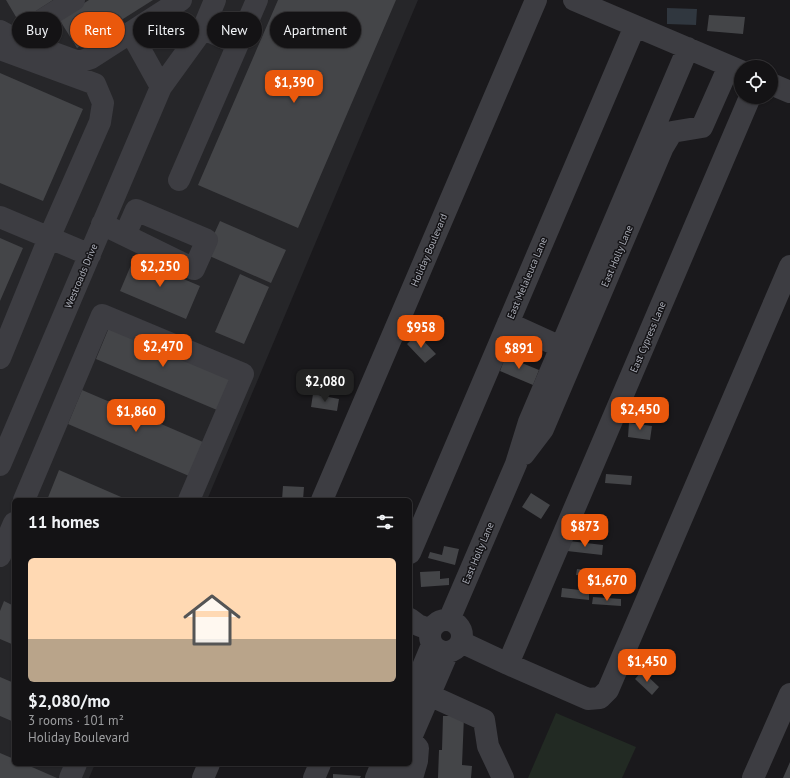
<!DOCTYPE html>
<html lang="en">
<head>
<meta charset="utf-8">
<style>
  body { margin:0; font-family:"PT Sans",sans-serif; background:#1d1c1e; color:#f1f3f6; height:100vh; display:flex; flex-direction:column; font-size:15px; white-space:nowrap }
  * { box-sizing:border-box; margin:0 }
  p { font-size:13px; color:#9d9ea0 }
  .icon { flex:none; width:22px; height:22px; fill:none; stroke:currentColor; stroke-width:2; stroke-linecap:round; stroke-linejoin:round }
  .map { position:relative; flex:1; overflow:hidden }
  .sheet { position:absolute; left:12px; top:498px; width:400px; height:268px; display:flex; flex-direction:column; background:#141315; border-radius:6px; box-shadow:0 1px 3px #0004,0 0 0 1px #333234 }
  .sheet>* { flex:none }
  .top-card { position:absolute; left:12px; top:12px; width:400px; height:36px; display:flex; gap:8px }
  .controls { position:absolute; left:734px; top:60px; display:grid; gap:8px }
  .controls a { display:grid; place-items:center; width:44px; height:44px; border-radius:50%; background:#141315; box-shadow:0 1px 3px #0004,0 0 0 1px #333234; font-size:20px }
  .price { position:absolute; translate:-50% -34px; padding:0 9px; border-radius:8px; background:#ea580c; color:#fff; font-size:13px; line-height:26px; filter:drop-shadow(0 1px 2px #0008) }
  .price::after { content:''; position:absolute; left:50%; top:24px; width:12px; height:9px; margin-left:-6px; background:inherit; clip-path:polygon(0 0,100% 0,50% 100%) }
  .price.active { background:#222; color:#fff }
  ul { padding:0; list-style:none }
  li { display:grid; align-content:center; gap:8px; height:212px; padding:0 16px }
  li span { display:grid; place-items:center; height:124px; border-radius:6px; color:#555 }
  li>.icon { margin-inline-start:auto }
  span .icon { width:72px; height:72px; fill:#fffc; stroke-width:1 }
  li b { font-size:17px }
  h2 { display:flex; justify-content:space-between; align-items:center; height:48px; padding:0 16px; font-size:17px }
  .chip { padding:0 14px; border-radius:18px; background:#141315; box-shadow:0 1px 3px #0004,0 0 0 1px #333234; font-size:14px; line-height:36px }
  .chip.active { background:#ea580c; color:#fff }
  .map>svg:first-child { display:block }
</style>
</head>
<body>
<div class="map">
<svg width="790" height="778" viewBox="0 0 790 778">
  <rect width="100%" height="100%" fill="#1a191c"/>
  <path fill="#262629" d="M 0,0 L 418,0 L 207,500 L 14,500 L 14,764 L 95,764 L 89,778 L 0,778 Z"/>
  <path fill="#222a23" d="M 556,713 L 636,747 L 622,778 L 528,778 Z"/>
  <path fill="#30373f" d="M 667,8 L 697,9 L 696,25 L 667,24 Z"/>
  <path fill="#444548" d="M 6,0 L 53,0 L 19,22 Z
    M 89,0 L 153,0 L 77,48 L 59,19 Z
    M 278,0 L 396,0 L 298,228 L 198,185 Z
    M 709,15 L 745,17 L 743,34 L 707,31 Z
    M 0,73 L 83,109 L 43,201 L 0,183 Z
    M 220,221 L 286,250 L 271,283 L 205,254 Z
    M 0,238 L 23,248 L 0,301 Z
    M 134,258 L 200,286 L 186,319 L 120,291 Z
    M 240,274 L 269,287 L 244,344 L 215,332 Z
    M 110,325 L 231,377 L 217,410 L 96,359 Z
    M 417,334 L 436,354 L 425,363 L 407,344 Z
    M 506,355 L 517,359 L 517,361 L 539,370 L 533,385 L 500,371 Z
    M 82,390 L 203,442 L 189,476 L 68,424 Z
    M 313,394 L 339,399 L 337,411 L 311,407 Z
    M 642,402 L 664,406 L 662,418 L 640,414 Z
    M 629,423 L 652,426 L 650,440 L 628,437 Z
    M 59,470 L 128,500 L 47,500 Z
    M 606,474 L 632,476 L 631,485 L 605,483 Z
    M 283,486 L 304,487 L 303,500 L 282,500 Z
    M 531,493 L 550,505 L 541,519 L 522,507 Z
    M 569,541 L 603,545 L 602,555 L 567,551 Z
    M 444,546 L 459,549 L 455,565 L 428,558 L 430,552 L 442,555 Z
    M 577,569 L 597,571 L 596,577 L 576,575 Z
    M 440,571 L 440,579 L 449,578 L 449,585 L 421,587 L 420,572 Z
    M 602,576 L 628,577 L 628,593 L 601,592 Z
    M 562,588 L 589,591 L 589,600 L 561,597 Z
    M 593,597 L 621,599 L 621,606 L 592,604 Z
    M 4,601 L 14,606 L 14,645 L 0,639 L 0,611 Z
    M 642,671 L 659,687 L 652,695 L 635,679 Z
    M 0,677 L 14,683 L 14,722 L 0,716 Z
    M 443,716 L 464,716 L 462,765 L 472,766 L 471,778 L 438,778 L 439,750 L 442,750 Z
    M 0,753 L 14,759 L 14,764 L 25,764 L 57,778 L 0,778 Z
    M 790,762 L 790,778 L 783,778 Z
    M 333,774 L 361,776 L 360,778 L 333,778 Z"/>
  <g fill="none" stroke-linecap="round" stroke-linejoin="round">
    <path stroke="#3d3d42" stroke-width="22" d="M 574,0 L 741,71
      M 203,29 L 238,44
      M 0,31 L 13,38 L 79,62 L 91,58 L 181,0
      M 131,33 L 161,87
      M 13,38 L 74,0
      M 0,49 L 95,84 L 103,103 L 100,122 L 49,238 L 0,358
      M 771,84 L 790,92
      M 179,180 L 257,0
      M 0,217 L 90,255
      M 102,224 L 194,269 L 207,240 L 136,210 L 125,235
      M 508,323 L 574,353
      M 524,454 L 543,429 L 663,147 L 672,132 L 702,127 L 729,66
      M 0,465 L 161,87 L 203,29 L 215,0
      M 24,500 L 102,315 L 243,374 L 189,500
      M 322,500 L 536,0
      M 410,553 L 635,26
      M 0,556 L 14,523
      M 410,619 L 418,625 L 431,630
      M430 636a16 16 0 1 1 32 0a16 16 0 1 1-32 0Z
      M 449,620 L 516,464 L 529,422 L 688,48
      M 461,642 L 508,664 L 588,699 L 600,698 L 608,690 L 790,266
      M 508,664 L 750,97
      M 429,695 L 484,720 L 488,746 L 503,778
      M 410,698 L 432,645
      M 410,739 L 418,748 L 417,761 L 412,778
      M 410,740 L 448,652
      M 70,778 L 76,764
      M 203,778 L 209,764
      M 314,778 L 320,764
      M 376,778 L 382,764
      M 394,778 L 400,764
      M 753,778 L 790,694"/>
  </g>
  <g text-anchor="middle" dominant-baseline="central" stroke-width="3" stroke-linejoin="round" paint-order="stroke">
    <g font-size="10" fill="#adb0ba" stroke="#151417">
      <text transform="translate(429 250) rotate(-67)">Holiday Boulevard</text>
      <text transform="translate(617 256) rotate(-67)">East Holly Lane</text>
      <text transform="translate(81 276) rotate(-67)">Westroads Drive</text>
      <text transform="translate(527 278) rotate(-67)">East Melaleuca Lane</text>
      <text transform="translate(648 337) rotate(-67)">East Cypress Lane</text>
      <text transform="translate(478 553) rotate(-67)">East Holly Lane</text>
    </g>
  </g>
</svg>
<div class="controls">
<a><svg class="icon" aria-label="locate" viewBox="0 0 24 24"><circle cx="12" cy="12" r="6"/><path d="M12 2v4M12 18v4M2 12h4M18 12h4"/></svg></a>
</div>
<b class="price" style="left:294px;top:104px">$1,390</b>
<b class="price" style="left:160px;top:288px">$2,250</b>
<b class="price" style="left:421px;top:349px">$958</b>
<b class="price" style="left:163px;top:368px">$2,470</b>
<b class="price" style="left:519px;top:370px">$891</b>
<b class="price active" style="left:325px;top:403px">$2,080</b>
<b class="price" style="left:640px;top:431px">$2,450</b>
<b class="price" style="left:136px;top:433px">$1,860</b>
<b class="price" style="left:585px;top:548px">$873</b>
<b class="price" style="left:607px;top:602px">$1,670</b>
<b class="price" style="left:647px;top:683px">$1,450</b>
<div class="top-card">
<a class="chip">Buy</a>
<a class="chip active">Rent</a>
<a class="chip">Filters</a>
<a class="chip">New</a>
<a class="chip">Apartment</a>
</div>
<section class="sheet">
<h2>11 homes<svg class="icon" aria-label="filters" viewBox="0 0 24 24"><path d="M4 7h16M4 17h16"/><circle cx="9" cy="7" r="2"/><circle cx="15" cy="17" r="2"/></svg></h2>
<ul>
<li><span style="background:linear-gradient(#ffd9b3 65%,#b9a48a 0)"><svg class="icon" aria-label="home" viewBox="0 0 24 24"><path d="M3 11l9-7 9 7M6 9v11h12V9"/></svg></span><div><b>$2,080/mo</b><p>3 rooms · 101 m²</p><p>Holiday Boulevard</p></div></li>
</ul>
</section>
</div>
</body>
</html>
